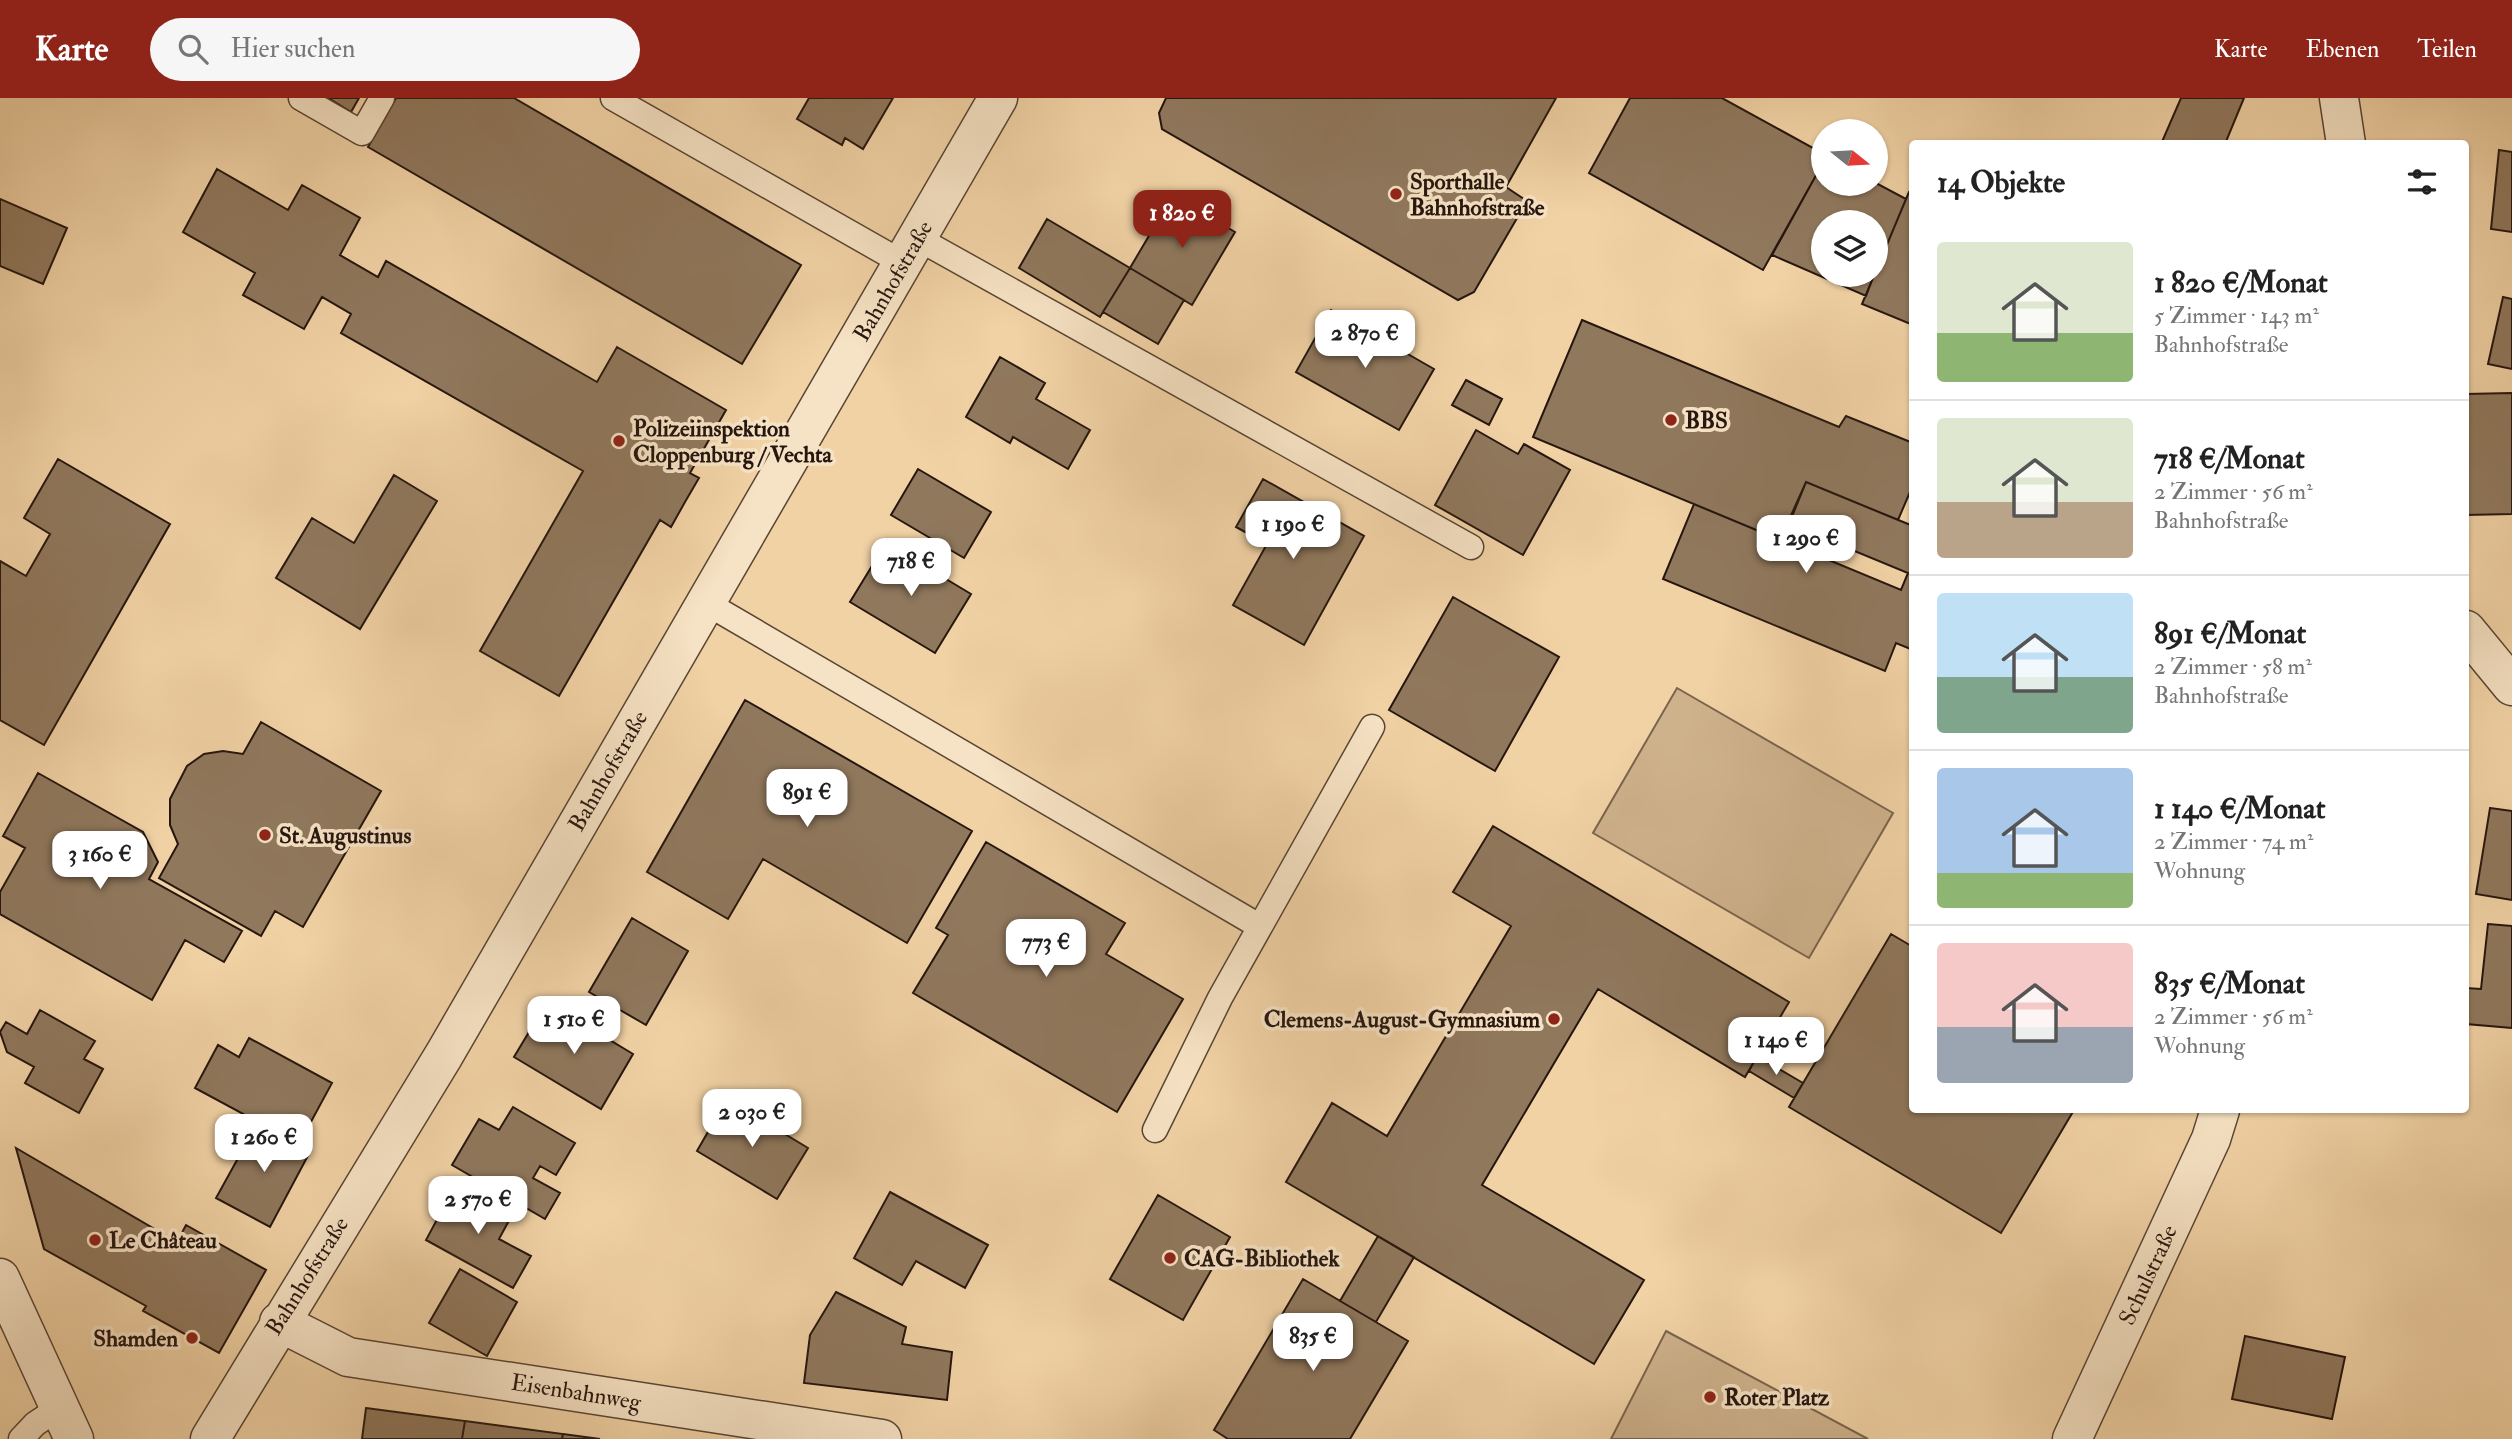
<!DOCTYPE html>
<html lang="de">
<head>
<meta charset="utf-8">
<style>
  body { margin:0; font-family:"IM FELL Double Pica",serif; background:#f6f6f6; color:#222; height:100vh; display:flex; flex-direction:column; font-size:26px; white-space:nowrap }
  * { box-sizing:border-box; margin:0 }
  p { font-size:23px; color:#767676 }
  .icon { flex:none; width:38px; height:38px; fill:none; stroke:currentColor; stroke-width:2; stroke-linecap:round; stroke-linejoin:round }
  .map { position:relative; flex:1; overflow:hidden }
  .side { position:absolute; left:1909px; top:42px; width:560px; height:973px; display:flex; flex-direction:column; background:#fff; border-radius:7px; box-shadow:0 2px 5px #0004 }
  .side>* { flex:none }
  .needle { width:46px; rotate:108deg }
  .buttons { position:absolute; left:1811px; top:21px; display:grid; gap:14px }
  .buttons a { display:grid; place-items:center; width:77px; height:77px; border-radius:50%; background:#fff; box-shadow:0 2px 5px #0004; font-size:35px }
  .price { position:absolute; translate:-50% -60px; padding:0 16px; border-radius:14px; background:#fff; color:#222; font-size:23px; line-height:46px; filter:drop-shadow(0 2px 4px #0008) }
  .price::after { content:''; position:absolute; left:50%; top:42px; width:21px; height:16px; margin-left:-10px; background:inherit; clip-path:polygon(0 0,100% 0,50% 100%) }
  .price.current { background:#8f2418; color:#fff }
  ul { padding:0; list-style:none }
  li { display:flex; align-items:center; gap:21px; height:175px; padding:0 28px }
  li+li { border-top:2px solid #e0e0e0 }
  li span { display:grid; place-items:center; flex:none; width:196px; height:140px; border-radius:7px; color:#555 }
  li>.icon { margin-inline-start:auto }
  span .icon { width:84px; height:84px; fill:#fffc; stroke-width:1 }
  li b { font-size:30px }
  h2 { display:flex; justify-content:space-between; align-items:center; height:84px; padding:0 28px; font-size:30px }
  header { display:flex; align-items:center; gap:42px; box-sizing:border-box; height:98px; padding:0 35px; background:#8f2418; color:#fff }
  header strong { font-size:33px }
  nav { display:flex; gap:38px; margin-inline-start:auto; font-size:24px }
  .search { width:490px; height:63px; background:#f6f6f6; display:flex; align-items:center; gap:18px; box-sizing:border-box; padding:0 24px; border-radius:38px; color:#767676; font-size:26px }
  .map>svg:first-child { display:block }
</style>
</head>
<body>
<header>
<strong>Karte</strong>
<div class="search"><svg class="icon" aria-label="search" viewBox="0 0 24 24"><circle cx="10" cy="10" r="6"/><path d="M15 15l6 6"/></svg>Hier suchen</div>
<nav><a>Karte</a><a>Ebenen</a><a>Teilen</a></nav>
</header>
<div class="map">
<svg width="2512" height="1341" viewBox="0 0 2512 1341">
  <rect width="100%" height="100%" fill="#f1d2a5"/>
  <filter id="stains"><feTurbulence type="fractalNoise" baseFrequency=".00286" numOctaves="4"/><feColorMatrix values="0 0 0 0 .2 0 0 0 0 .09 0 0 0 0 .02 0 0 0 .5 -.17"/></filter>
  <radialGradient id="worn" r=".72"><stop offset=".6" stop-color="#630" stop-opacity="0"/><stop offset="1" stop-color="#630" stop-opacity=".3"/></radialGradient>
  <path fill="#ceb28c" stroke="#7a644e" stroke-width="2" d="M 1677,590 L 1893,715 L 1809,860 L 1593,735 Z
    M 1666,1233 L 1868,1341 L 1611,1341 Z"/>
  <path fill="#90785d" stroke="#26160f" stroke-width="2" d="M 328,0 L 359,0 L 351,14 Z
    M 396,0 L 514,0 L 801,167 L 742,266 L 368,49 Z
    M 809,0 L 893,0 L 863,51 L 845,40 L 842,47 L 797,21 Z
    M 1166,0 L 1556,0 L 1506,89 L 1527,103 L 1474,194 L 1458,202 L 1162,31 L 1159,15 Z
    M 1630,0 L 1722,0 L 1824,56 L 1824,63 L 1763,172 L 1589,75 Z
    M 2181,0 L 2244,0 L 2225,46 L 2161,46 Z
    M 2499,52 L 2512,54 L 2512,134 L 2491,131 Z
    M 1824,63 L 1824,86 L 1876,85 L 1906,101 L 1876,173 L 1876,124 L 1824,124 L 1824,177 L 1874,177 L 1866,198 L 1772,157 Z
    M 217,71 L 288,112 L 302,87 L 360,120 L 340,157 L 378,179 L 386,163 L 597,284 L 617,249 L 726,312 L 690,375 L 699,380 L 685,404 L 671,429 L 660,422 L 559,598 L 480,553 L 583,373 L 341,235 L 351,216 L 322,199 L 304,231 L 243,197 L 255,175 L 183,134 Z
    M 1909,94 L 1913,95 L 1913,227 L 1862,206 Z
    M 1173,97 L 1235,134 L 1192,207 L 1130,170 Z
    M 0,101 L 67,130 L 43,186 L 0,168 Z
    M 1047,121 L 1130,170 L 1100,219 L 1019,170 Z
    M 1130,170 L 1184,202 L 1158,246 L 1103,214 Z
    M 2503,199 L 2512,201 L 2512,271 L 2488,266 Z
    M 1331,212 L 1434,271 L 1399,332 L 1296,274 Z
    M 1582,222 L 1839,329 L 1846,318 L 1913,345 L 1913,387 L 1898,422 L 1806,384 L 1780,442 L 1533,339 Z
    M 1000,259 L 1045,285 L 1036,301 L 1090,332 L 1068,371 L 1013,339 L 1010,345 L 966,319 Z
    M 1466,282 L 1502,301 L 1489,327 L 1452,307 Z
    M 2512,295 L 2512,416 L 2466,417 L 2466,296 Z
    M 1476,332 L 1518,356 L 1524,346 L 1570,372 L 1523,457 L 1435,407 Z
    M 58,361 L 170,426 L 44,647 L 0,622 L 0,463 L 26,478 L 50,436 L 24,420 Z
    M 918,371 L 991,414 L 964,460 L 891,417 Z
    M 394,377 L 437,403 L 360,531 L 276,480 L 312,420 L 354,445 Z
    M 1263,381 L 1364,438 L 1304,547 L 1233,507 L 1267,446 L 1236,429 Z
    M 1806,384 L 1913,428 L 1913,552 L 1896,545 L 1885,573 L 1663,481 L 1694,406 L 1901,492 L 1908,475 L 1789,426 Z
    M 886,445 L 971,496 L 935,555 L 850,504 Z
    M 1453,499 L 1559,559 L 1495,673 L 1389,612 Z
    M 745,602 L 972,733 L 907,845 L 763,761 L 728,821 L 647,774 Z
    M 261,624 L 381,693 L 303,829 L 275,813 L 261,838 L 159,780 L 178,746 L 170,727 L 170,701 L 187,668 L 204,656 L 223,653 L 243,656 Z
    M 38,675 L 143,734 L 158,764 L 149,781 L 242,833 L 224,864 L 185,842 L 152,902 L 0,816 L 0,794 L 25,750 L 3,738 Z
    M 2490,710 L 2512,713 L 2512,802 L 2476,796 Z
    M 1493,728 L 1789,904 L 1745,979 L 1598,891 L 1482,1087 L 1644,1182 L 1594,1266 L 1286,1084 L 1332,1005 L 1387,1038 L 1511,828 L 1453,794 Z
    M 986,744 L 1125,825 L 1106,856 L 1183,901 L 1117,1014 L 913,895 L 948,837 L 936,830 Z
    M 632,820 L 688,853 L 646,927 L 589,894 Z
    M 2488,826 L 2512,828 L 2512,930 L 2466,926 L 2466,890 L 2481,891 Z
    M 1891,836 L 1913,849 L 1913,1012 L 2074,1012 L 2001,1135 L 1789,1009 Z
    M 547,904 L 633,956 L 601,1011 L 514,959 Z
    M 40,912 L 95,943 L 84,961 L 103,971 L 79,1015 L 25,985 L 34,969 L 7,954 L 0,934 L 6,924 L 27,936 Z
    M 249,940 L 332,985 L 299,1046 L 195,990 L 218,947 L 239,959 Z
    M 1757,958 L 1803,985 L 1794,1000 L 1749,973 Z
    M 727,1001 L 808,1050 L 777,1101 L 697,1053 Z
    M 513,1009 L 575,1045 L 556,1077 L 540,1068 L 533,1080 L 560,1095 L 545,1121 L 452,1067 L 479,1021 L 499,1032 Z
    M 258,1024 L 311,1052 L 270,1129 L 216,1100 Z
    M 16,1050 L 177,1144 L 186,1127 L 266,1172 L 219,1255 L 143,1213 L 146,1208 L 44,1151 Z
    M 456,1086 L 512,1117 L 499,1141 L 531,1158 L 513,1190 L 426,1142 Z
    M 890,1094 L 988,1147 L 965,1190 L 916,1163 L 902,1187 L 854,1160 Z
    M 1158,1097 L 1230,1139 L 1183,1222 L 1110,1181 Z
    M 1378,1138 L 1414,1159 L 1376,1224 L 1340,1203 Z
    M 460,1171 L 517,1204 L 487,1258 L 429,1225 Z
    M 1303,1181 L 1408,1243 L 1350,1341 L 1228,1341 L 1214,1332 Z
    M 836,1194 L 906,1229 L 902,1246 L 952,1254 L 947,1302 L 804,1285 L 810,1237 Z
    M 2245,1238 L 2345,1259 L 2332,1321 L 2232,1301 Z
    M 366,1310 L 465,1323 L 462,1341 L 362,1341 Z
    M 465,1323 L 563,1336 L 562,1341 L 462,1341 Z
    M 563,1336 L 600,1341 L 562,1341 Z"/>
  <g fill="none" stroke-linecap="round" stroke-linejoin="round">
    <g stroke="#594534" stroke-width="27">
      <path id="service" d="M 301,0 L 362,35 L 382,0
        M 613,0 L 903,165
        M 917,140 L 1471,449
        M 708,506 L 1259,828
        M 1155,1032 L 1220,900 L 1372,629
        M 21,1341 L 35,1326 L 59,1310"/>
    </g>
    <g stroke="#594534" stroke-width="41">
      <path id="minor" d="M 2339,0 L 2346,46
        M 2466,532 L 2512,588
        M 0,1180 L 74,1341
        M 279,1224 L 348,1259 L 882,1341
        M 210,1341 L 444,957 L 998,0
        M 2072,1341 L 2211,1041 L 2220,1012"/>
    </g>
    <use href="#service" stroke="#f6e2c4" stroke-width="24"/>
    <use href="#minor" stroke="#f6e2c4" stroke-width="38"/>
  </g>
  <g fill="#8f2418" stroke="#f6e2c4" stroke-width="2.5">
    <circle cx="1396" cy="96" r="7"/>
    <circle cx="1671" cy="322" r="7"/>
    <circle cx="619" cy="343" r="7"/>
    <circle cx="265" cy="737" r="7"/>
    <circle cx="1554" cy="921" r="7"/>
    <circle cx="95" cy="1142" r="7"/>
    <circle cx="1170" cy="1160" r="7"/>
    <circle cx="192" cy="1240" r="7"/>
    <circle cx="1710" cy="1299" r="7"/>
  </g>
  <g text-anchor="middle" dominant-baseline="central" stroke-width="7" stroke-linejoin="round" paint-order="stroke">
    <g font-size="23" font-weight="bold" fill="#26160f" stroke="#f6e2c4" text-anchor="start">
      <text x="1410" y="83">Sporthalle<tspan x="1410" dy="26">Bahnhofstraße</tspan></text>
      <text x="1685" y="322">BBS</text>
      <text x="633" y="330">Polizeiinspektion<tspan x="633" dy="26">Cloppenburg / Vechta</tspan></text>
      <text x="279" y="737">St. Augustinus</text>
      <text x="1540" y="921" text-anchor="end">Clemens-August-Gymnasium</text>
      <text x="109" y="1142">Le Château</text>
      <text x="1184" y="1160">CAG-Bibliothek</text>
      <text x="178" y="1240" text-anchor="end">Shamden</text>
      <text x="1724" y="1299">Roter Platz</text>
    </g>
    <g font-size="23" fill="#26160f" stroke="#f6e2c4">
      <text transform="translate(893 183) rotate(-60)">Bahnhofstraße</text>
      <text transform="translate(608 673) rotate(-60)">Bahnhofstraße</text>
      <text transform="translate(2148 1177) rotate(-65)">Schulstraße</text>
      <text transform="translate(307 1178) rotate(-58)">Bahnhofstraße</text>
      <text transform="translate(576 1294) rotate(9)">Eisenbahnweg</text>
    </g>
  </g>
  <rect width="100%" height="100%" filter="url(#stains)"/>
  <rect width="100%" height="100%" fill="url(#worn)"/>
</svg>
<div class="buttons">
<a><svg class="needle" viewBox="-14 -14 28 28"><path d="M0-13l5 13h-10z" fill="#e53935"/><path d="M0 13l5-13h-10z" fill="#767676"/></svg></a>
<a><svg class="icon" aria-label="layers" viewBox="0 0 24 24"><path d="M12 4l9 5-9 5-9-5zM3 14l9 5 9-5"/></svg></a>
</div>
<b class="price current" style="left:1182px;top:152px">1 820 €</b>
<b class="price" style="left:1365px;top:272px">2 870 €</b>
<b class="price" style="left:1293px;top:463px">1 190 €</b>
<b class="price" style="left:1806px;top:477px">1 290 €</b>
<b class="price" style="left:911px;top:500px">718 €</b>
<b class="price" style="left:807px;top:731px">891 €</b>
<b class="price" style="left:100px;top:793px">3 160 €</b>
<b class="price" style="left:1046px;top:881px">773 €</b>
<b class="price" style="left:574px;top:958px">1 510 €</b>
<b class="price" style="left:1776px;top:979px">1 140 €</b>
<b class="price" style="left:752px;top:1051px">2 030 €</b>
<b class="price" style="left:264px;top:1076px">1 260 €</b>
<b class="price" style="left:478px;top:1138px">2 570 €</b>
<b class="price" style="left:1313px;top:1275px">835 €</b>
<section class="side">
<h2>14 Objekte<svg class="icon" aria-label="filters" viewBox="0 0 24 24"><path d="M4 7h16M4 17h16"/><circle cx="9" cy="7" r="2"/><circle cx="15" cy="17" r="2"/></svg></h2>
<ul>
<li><span style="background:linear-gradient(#dfe7d0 65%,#8fb573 0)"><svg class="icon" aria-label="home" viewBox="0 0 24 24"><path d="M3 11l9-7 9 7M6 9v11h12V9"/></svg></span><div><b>1 820 €/Monat</b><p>5 Zimmer · 143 m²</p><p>Bahnhofstraße</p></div></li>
<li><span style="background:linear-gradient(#dfe7d0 60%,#b9a48a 0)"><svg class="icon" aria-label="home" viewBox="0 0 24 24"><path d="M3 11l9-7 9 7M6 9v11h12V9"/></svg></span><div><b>718 €/Monat</b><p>2 Zimmer · 56 m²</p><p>Bahnhofstraße</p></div></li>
<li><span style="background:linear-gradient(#bfe0f5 60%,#7fa58c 0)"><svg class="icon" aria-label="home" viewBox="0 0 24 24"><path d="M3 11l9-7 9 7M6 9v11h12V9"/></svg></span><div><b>891 €/Monat</b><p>2 Zimmer · 58 m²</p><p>Bahnhofstraße</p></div></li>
<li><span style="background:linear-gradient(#a9c7e8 75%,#8fb573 0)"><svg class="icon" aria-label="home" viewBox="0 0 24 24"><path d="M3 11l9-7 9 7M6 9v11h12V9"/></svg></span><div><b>1 140 €/Monat</b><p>2 Zimmer · 74 m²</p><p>Wohnung</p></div></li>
<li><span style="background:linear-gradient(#f6c9c9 60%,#9aa5b1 0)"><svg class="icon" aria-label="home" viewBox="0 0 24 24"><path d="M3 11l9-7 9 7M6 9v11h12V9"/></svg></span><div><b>835 €/Monat</b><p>2 Zimmer · 56 m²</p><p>Wohnung</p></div></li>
</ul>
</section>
</div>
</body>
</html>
